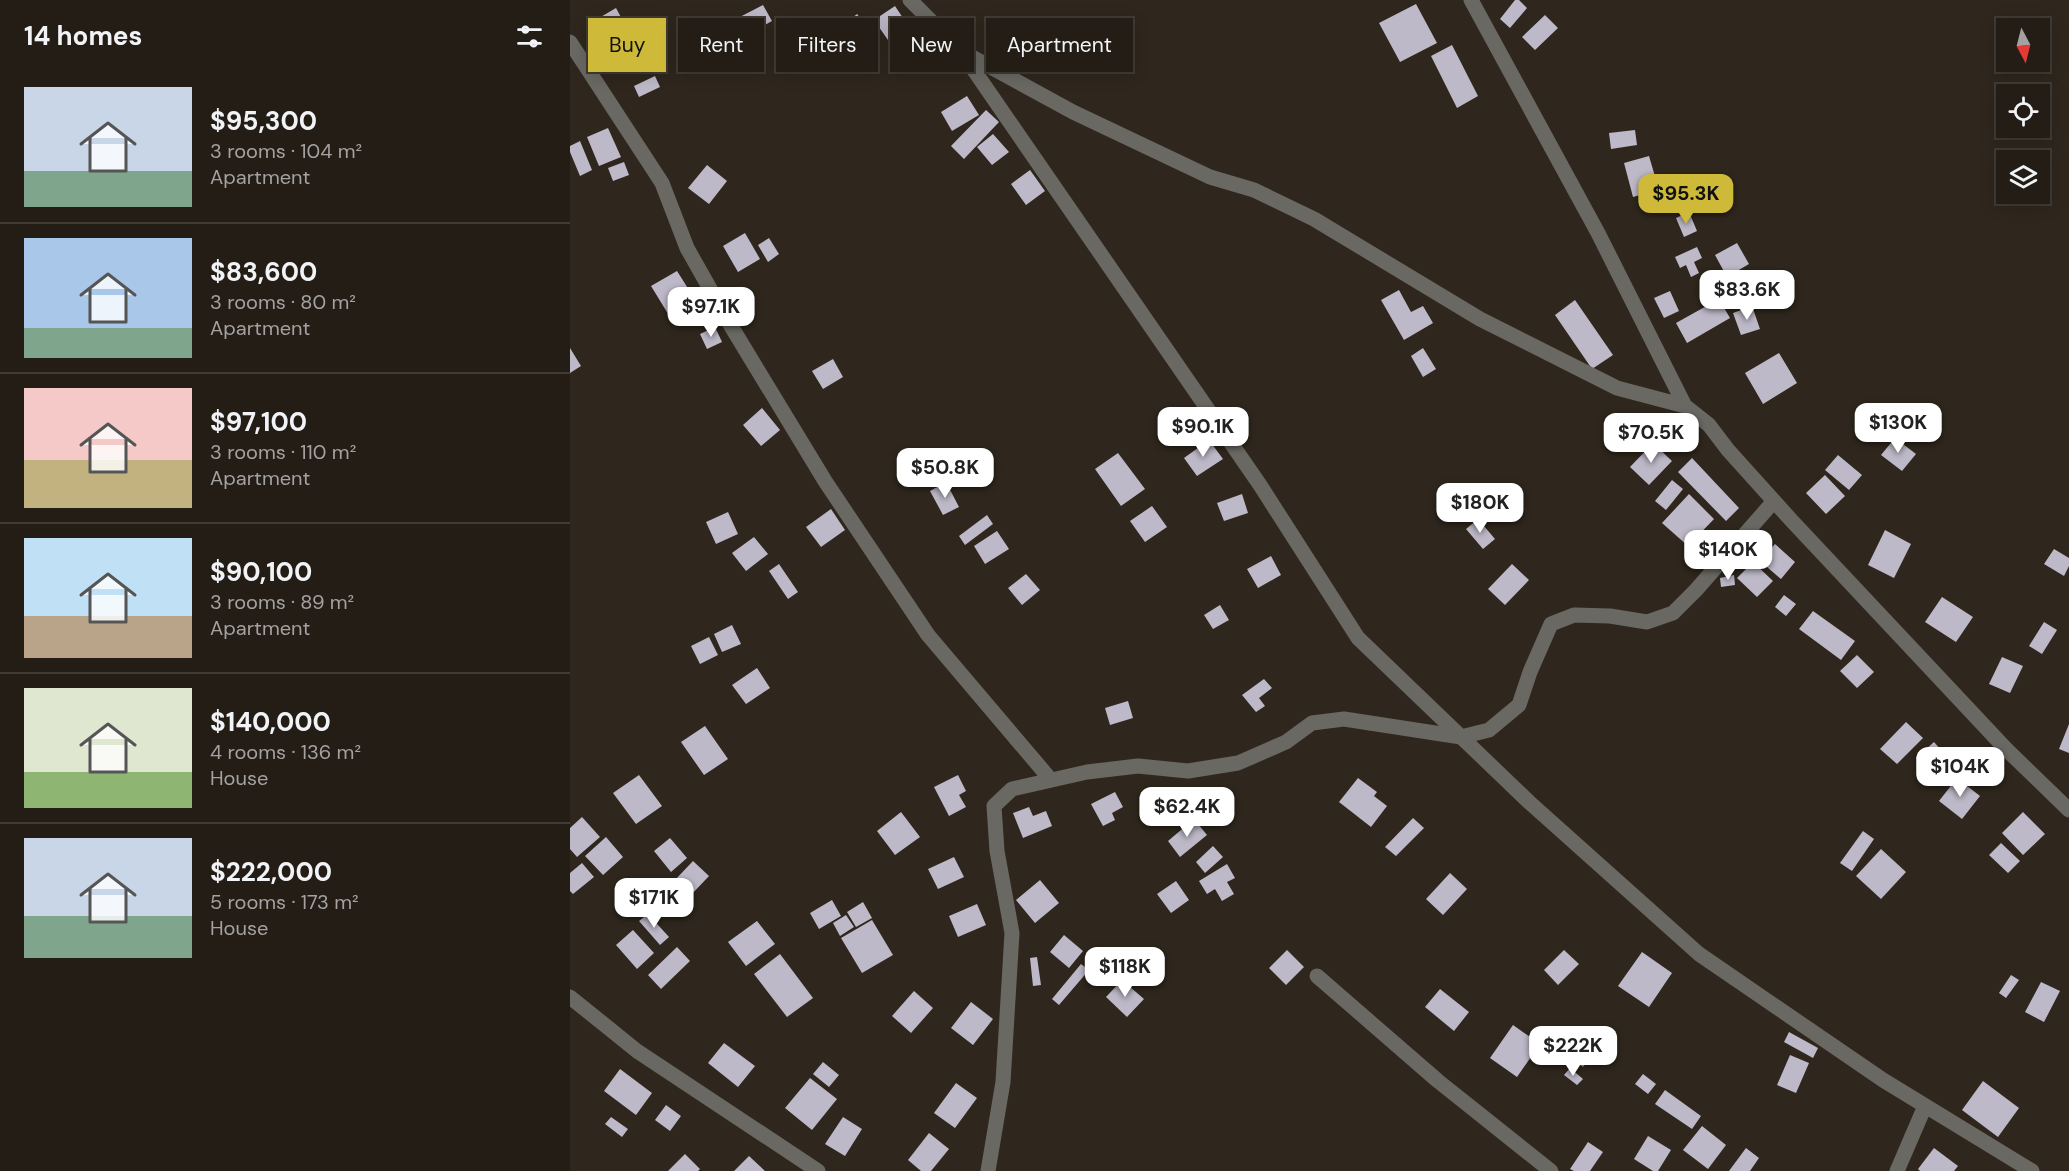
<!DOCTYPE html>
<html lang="en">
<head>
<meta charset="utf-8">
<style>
  body { margin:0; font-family:"DM Sans",sans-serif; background:#2b261f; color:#f1f3f6; height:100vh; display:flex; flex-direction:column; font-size:22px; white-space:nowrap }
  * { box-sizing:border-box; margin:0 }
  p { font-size:20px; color:#a3a2a1 }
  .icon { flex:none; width:33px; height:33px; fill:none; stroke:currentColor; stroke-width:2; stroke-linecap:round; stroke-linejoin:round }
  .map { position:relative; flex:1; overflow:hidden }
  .details { display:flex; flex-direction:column; background:#231d16; width:570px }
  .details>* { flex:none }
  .top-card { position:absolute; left:18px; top:18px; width:570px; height:54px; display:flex; gap:12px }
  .needle { width:39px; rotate:173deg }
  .buttons { position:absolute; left:1426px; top:18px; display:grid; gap:12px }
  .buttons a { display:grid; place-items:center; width:54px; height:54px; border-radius:0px; background:#231d16; box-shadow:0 3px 15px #0003,0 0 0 2px #403b35; font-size:30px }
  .price { position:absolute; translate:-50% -51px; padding:0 14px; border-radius:12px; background:#fff; color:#222; font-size:20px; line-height:39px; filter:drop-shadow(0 2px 3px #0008) }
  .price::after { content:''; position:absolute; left:50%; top:36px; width:18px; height:14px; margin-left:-9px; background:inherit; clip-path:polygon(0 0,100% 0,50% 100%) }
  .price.current { background:#ceb938; color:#111 }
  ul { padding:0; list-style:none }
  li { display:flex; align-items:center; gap:18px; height:150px; padding:0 24px }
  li+li { border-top:2px solid #403b35 }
  li span { display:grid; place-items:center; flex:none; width:168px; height:120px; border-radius:0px; color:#555 }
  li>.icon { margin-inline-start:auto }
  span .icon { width:72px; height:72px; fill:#fffc; stroke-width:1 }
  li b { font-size:26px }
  h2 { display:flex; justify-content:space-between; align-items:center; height:72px; padding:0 24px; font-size:26px }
  .chip { padding:0 21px; border-radius:0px; background:#231d16; box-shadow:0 3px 15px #0003,0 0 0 2px #403b35; font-size:21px; line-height:54px }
  .chip.current { background:#ceb938; color:#111 }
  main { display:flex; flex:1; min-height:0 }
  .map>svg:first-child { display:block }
</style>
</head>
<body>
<main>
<section class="details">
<h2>14 homes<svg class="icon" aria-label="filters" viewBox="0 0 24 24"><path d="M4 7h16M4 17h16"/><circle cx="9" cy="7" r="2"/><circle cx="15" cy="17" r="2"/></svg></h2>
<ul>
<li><span style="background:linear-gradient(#c9d6e8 70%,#7fa58c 0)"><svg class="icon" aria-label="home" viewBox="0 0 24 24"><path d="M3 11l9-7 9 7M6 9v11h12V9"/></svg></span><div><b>$95,300</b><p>3 rooms · 104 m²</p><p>Apartment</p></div></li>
<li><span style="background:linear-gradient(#a9c7e8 75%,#7fa58c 0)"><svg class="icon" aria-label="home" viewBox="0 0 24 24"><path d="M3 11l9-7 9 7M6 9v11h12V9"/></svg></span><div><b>$83,600</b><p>3 rooms · 80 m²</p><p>Apartment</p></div></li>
<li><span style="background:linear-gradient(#f6c9c9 60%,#c2b280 0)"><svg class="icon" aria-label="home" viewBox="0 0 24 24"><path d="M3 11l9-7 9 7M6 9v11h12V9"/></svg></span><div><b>$97,100</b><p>3 rooms · 110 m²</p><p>Apartment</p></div></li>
<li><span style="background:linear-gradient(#bfe0f5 65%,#b9a48a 0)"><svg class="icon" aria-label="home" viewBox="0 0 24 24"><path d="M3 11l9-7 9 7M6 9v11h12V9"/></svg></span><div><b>$90,100</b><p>3 rooms · 89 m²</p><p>Apartment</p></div></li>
<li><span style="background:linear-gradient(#dfe7d0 70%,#8fb573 0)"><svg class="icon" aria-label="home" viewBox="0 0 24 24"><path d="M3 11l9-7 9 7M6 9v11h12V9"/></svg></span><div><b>$140,000</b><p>4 rooms · 136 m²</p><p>House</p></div></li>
<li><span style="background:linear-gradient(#c9d6e8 65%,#7fa58c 0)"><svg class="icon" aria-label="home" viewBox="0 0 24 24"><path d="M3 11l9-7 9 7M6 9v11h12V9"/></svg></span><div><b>$222,000</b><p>5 rooms · 173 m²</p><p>House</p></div></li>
</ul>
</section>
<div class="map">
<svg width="1499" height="1171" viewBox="0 0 1499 1171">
  <rect width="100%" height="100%" fill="#2f271d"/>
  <path fill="#beb9c8" d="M 945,0 L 949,0 L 957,8 L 940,28 L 930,19 Z
    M 846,4 L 867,43 L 830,62 L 809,23 Z
    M 193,5 L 202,21 L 173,37 L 164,20 Z
    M 325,6 L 339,27 L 318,40 L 304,20 Z
    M 46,8 L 53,21 L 24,38 L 17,25 Z
    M 287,14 L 295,24 L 275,41 L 267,30 Z
    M 975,15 L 988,28 L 965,50 L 952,37 Z
    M 79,35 L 92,60 L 68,72 L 55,48 Z
    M 28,41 L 45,66 L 33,73 L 17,49 Z
    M 882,45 L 908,96 L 887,108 L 861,56 Z
    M 85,76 L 90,87 L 69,97 L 64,86 Z
    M 397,96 L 409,115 L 382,131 L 371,112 Z
    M 416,110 L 429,122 L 394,159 L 381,146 Z
    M 38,128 L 51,157 L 29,166 L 17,137 Z
    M 1065,130 L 1067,145 L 1041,149 L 1039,133 Z
    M 423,134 L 439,152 L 422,165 L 407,147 Z
    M 10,141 L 22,170 L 10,176 L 0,152 L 0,146 Z
    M 1079,156 L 1089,190 L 1063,197 L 1054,163 Z
    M 54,162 L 59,175 L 43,181 L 38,168 Z
    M 137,165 L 157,181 L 139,204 L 118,188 Z
    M 460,170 L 475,191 L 456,205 L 441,184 Z
    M 1119,212 L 1127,231 L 1114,237 L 1106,218 Z
    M 175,233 L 190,259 L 168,272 L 153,246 Z
    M 199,238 L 209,254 L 198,262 L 188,245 Z
    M 1167,243 L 1179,264 L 1157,277 L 1145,255 Z
    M 1127,247 L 1132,258 L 1124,262 L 1129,273 L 1121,277 L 1116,265 L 1110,268 L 1105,257 Z
    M 107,271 L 126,301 L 100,317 L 81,286 Z
    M 829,290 L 841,312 L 853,306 L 863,323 L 834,340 L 811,300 Z
    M 1100,291 L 1109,311 L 1094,318 L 1084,298 Z
    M 1149,299 L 1160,318 L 1117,343 L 1106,323 Z
    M 1005,300 L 1043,355 L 1022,369 L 985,315 Z
    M 1182,306 L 1190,329 L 1171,335 L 1163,313 Z
    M 145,327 L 152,342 L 137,349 L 130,334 Z
    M 0,348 L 11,366 L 0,373 Z
    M 853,348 L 866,369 L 853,377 L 841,356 Z
    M 1209,353 L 1227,383 L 1193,404 L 1175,373 Z
    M 263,359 L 273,377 L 253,389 L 242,371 Z
    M 192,408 L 210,430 L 191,446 L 173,425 Z
    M 1325,438 L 1346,454 L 1332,471 L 1311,455 Z
    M 639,440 L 653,459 L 627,476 L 614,458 Z
    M 1083,443 L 1102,461 L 1079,485 L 1060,467 Z
    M 548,453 L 575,489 L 551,506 L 525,469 Z
    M 1268,455 L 1292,475 L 1279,490 L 1255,470 Z
    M 1122,458 L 1169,508 L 1156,521 L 1108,472 Z
    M 1255,475 L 1275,496 L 1256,514 L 1236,493 Z
    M 1102,480 L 1113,489 L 1096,510 L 1085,501 Z
    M 376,482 L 389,507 L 373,515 L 360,491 Z
    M 672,494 L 678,513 L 654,521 L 647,503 Z
    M 1119,494 L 1144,519 L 1118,546 L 1092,523 Z
    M 582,506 L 597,527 L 575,542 L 560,521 Z
    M 261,509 L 275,530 L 251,547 L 236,527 Z
    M 158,512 L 168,534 L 146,544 L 136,522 Z
    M 417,515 L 423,524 L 395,545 L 389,536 Z
    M 908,519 L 925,539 L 913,549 L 896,529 Z
    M 1315,530 L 1341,544 L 1324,578 L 1298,565 Z
    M 427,531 L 439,549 L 415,564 L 404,546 Z
    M 184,537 L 198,554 L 176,571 L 162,553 Z
    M 1205,544 L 1225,562 L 1211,579 L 1190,561 Z
    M 1484,549 L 1499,558 L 1499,566 L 1494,576 L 1474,564 Z
    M 701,556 L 711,575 L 688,588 L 677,569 Z
    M 1183,562 L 1203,581 L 1187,597 L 1167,578 Z
    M 209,564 L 228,592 L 218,599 L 199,571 Z
    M 942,564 L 959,580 L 935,605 L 918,589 Z
    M 456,574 L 470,590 L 452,605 L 438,588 Z
    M 1164,575 L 1165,585 L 1151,587 L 1150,578 Z
    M 1214,595 L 1226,604 L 1216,616 L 1205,607 Z
    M 1372,597 L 1403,617 L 1386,642 L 1355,622 Z
    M 650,605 L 659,620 L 643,629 L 634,615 Z
    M 1243,611 L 1285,641 L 1271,660 L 1229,629 Z
    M 1474,622 L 1487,630 L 1472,654 L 1459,646 Z
    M 162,625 L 171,644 L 152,652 L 144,634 Z
    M 139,637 L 148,655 L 130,664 L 121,646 Z
    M 1287,655 L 1304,672 L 1287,688 L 1270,671 Z
    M 1432,657 L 1453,666 L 1440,693 L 1419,684 Z
    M 187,668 L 200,688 L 176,704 L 162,685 Z
    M 694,679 L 702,688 L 689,698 L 695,706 L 686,712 L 672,695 Z
    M 558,701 L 563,718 L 540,725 L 535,708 Z
    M 1336,722 L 1353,738 L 1327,764 L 1310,749 Z
    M 1499,724 L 1499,753 L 1489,749 Z
    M 135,726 L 158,759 L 134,775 L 111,742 Z
    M 1364,742 L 1371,750 L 1353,766 L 1346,758 Z
    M 1371,763 L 1385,774 L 1377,784 L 1363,773 Z
    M 69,775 L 92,806 L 66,824 L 43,793 Z
    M 388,775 L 396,791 L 389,795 L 396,807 L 379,816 L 364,787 Z
    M 788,778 L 807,792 L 804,796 L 817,806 L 801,827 L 769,802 Z
    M 1387,778 L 1410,796 L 1392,819 L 1369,801 Z
    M 545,792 L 553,807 L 542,813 L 545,820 L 533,826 L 521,804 Z
    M 459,807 L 463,816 L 476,811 L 482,826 L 453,838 L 443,813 Z
    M 331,812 L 350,837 L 325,855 L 307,831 Z
    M 1453,812 L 1475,834 L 1453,855 L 1432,833 Z
    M 12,817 L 30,837 L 7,857 L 0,849 L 0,828 Z
    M 843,818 L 854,828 L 826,856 L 815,847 Z
    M 624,819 L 637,835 L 610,857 L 598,841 Z
    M 1293,831 L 1304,839 L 1282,871 L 1270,863 Z
    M 36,837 L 53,857 L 33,875 L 15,856 Z
    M 100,838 L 117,858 L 101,872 L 84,851 Z
    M 1431,843 L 1450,861 L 1438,873 L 1419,855 Z
    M 643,846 L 653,857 L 635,873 L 626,862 Z
    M 1311,849 L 1336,872 L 1311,899 L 1286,876 Z
    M 384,857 L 394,877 L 368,889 L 358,869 Z
    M 123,861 L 139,876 L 121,895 L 105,880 Z
    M 12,863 L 24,877 L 3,894 L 0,891 L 0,873 Z
    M 657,864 L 665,878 L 657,882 L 664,894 L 652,901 L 645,889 L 637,894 L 629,881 Z
    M 880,873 L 897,889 L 873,915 L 856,899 Z
    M 470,880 L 489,903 L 465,923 L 446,900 Z
    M 606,881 L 619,900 L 601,913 L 587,894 Z
    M 262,900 L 271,916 L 249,929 L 240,913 Z
    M 293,902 L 302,918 L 286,927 L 277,912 Z
    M 407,904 L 416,925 L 388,937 L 379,916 Z
    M 78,914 L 99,937 L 90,945 L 69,921 Z
    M 276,915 L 284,927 L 270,936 L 263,923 Z
    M 302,920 L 323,955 L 292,973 L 271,938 Z
    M 187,921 L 205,944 L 176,966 L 158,942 Z
    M 63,930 L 84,953 L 67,969 L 46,945 Z
    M 494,935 L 513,951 L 499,968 L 480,952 Z
    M 107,947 L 120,961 L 91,989 L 78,975 Z
    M 717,950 L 734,967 L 716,985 L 699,968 Z
    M 994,950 L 1009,964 L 988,985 L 974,970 Z
    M 1072,952 L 1102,973 L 1079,1007 L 1048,986 Z
    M 210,954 L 243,998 L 217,1017 L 184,974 Z
    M 467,957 L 471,985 L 463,986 L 460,958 Z
    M 511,964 L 519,970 L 489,1005 L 482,999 Z
    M 1441,975 L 1449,980 L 1436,998 L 1429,993 Z
    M 552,980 L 574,999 L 557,1017 L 536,997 Z
    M 1471,982 L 1490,991 L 1474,1022 L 1455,1012 Z
    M 870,989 L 899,1012 L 884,1031 L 855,1007 Z
    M 344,991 L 363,1008 L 341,1033 L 322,1016 Z
    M 401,1002 L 423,1019 L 403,1045 L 381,1028 Z
    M 943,1025 L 970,1044 L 947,1077 L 920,1058 Z
    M 1219,1032 L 1248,1048 L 1243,1058 L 1214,1042 Z
    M 1005,1034 L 1013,1040 L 1017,1035 L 1030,1045 L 1013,1067 L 992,1051 Z
    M 154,1043 L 185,1066 L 168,1087 L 138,1063 Z
    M 1220,1055 L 1239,1063 L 1226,1093 L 1207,1085 Z
    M 253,1062 L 269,1075 L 259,1087 L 243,1074 Z
    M 1000,1068 L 1013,1079 L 1007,1085 L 994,1075 Z
    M 50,1069 L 82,1093 L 66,1115 L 34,1091 Z
    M 1073,1074 L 1086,1084 L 1078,1094 L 1065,1084 Z
    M 240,1078 L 267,1099 L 242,1130 L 215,1108 Z
    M 1413,1081 L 1449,1108 L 1428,1137 L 1392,1110 Z
    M 386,1083 L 407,1098 L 385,1128 L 364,1113 Z
    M 1095,1090 L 1131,1116 L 1122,1129 L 1085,1104 Z
    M 96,1105 L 111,1116 L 100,1131 L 85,1120 Z
    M 41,1117 L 58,1129 L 52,1137 L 35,1124 Z
    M 273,1117 L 292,1129 L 275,1156 L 255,1144 Z
    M 1132,1126 L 1156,1145 L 1138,1169 L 1113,1150 Z
    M 359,1133 L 379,1149 L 361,1171 L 351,1171 L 338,1160 Z
    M 1078,1136 L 1101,1150 L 1088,1171 L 1083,1171 L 1064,1159 Z
    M 1018,1142 L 1033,1152 L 1020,1171 L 1004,1171 L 1000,1169 Z
    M 1176,1148 L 1189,1158 L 1180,1171 L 1159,1171 Z
    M 1364,1148 L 1388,1166 L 1384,1171 L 1350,1171 L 1348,1169 Z
    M 115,1154 L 130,1169 L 128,1171 L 98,1171 Z
    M 179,1156 L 195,1171 L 164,1171 Z"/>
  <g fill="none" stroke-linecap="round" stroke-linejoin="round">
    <path stroke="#6a6862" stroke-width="15" d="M 340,0 L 390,50 L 690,485 L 788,638 L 959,802 L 1129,954 L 1313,1080 L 1462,1171
      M 901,0 L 1028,233 L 1115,406 L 1139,425 L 1158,450 L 1222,521 L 1436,749 L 1499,810
      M 0,42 L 92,183 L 117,248 L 161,326 L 255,481 L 358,635 L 481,780
      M 393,52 L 503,112 L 640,177 L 684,190 L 744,219 L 910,319 L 1047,388 L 1115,406
      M 747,976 L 868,1081 L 981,1171
      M 0,997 L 67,1051 L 248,1171
      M 418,1171 L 433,1082 L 442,933 L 427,851 L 424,806 L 442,789 L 517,772 L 568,766 L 618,771 L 668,763 L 716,742 L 742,723 L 774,719 L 891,737 L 919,730 L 949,705 L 960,672 L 981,624 L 1004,615 L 1040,616 L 1077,622 L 1103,613 L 1126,590 L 1204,501
      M 1327,1171 L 1355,1106"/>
  </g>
</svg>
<div class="buttons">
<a><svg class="needle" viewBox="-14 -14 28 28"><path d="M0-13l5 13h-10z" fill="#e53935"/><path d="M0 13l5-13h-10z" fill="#a3a2a1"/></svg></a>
<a><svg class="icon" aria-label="locate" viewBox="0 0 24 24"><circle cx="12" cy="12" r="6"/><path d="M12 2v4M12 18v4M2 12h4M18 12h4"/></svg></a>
<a><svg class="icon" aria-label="layers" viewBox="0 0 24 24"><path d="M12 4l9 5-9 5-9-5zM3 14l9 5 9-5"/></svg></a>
</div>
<b class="price current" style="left:1116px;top:225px">$95.3K</b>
<b class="price" style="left:1177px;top:321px">$83.6K</b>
<b class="price" style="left:141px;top:338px">$97.1K</b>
<b class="price" style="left:1328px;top:454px">$130K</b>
<b class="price" style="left:633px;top:458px">$90.1K</b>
<b class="price" style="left:1081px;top:464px">$70.5K</b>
<b class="price" style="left:375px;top:499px">$50.8K</b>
<b class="price" style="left:910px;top:534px">$180K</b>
<b class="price" style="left:1158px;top:581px">$140K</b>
<b class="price" style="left:1390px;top:798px">$104K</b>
<b class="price" style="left:617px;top:838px">$62.4K</b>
<b class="price" style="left:84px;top:929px">$171K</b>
<b class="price" style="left:555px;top:998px">$118K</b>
<b class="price" style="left:1003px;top:1077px">$222K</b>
<div class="top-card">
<a class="chip current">Buy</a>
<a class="chip">Rent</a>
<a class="chip">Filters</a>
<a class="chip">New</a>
<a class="chip">Apartment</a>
</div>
</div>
</main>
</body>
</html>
